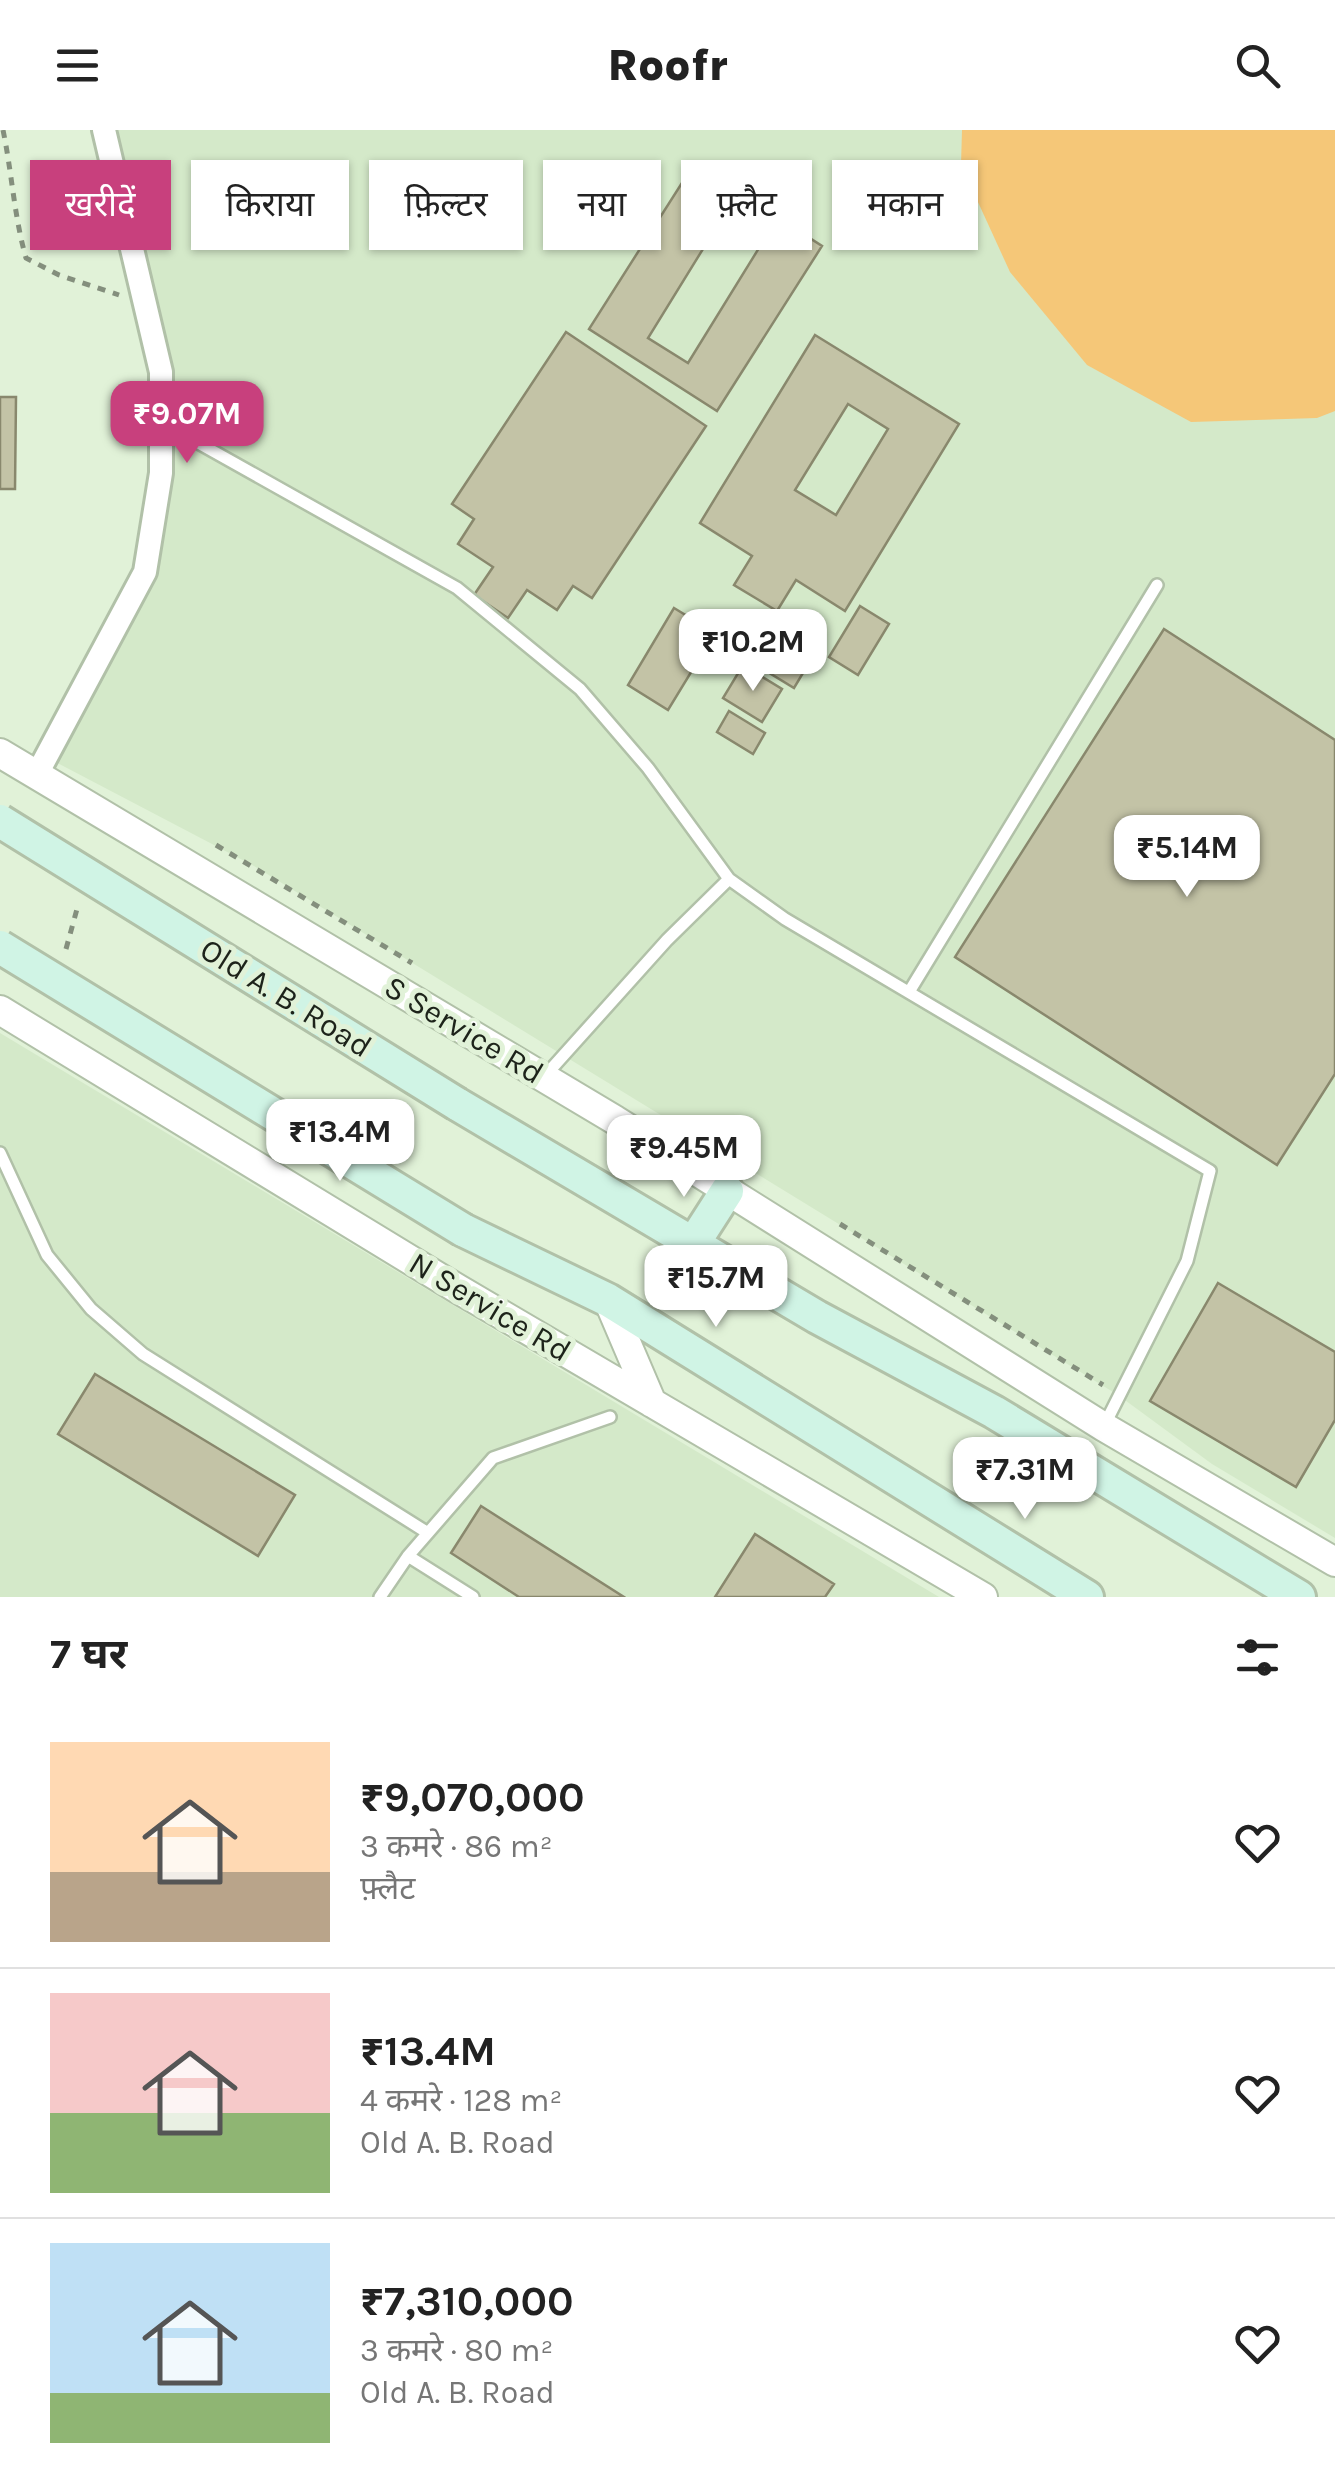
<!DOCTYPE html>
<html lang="hi">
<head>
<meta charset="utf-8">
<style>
  body { margin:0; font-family:Karla,"Noto Sans Devanagari",sans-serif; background:#f2f2f2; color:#222; height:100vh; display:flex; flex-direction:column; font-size:38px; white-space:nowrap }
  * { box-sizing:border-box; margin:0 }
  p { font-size:32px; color:#767676 }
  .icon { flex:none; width:55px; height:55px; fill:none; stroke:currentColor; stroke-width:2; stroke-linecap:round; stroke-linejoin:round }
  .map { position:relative; height:1467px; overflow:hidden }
  .drawer { display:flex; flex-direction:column; background:#fff; flex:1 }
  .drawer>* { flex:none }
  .banner { position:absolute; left:30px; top:30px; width:1275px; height:90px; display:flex; gap:20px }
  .price { position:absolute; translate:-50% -85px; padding:0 22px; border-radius:20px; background:#fff; color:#222; font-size:32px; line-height:65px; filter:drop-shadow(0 2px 5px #0008) }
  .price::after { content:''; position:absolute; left:50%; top:60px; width:30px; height:22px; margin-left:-15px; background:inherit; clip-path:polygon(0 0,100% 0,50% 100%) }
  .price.active { background:#c8407d; color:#fff }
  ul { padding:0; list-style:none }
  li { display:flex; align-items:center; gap:30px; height:250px; padding:0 50px }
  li+li { border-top:2px solid #e0e0e0 }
  li span { display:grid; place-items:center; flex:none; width:280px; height:200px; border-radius:0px; color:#555 }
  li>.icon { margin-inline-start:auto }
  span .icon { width:120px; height:120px; fill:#fffc; stroke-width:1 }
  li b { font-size:42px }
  h2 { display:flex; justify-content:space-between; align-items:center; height:120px; padding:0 50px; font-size:42px }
  .chip { padding:0 35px; border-radius:0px; background:#fff; box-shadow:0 2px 8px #0004; font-size:35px; line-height:90px }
  .chip.active { background:#c8407d; color:#fff }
  header { display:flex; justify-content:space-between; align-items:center; height:130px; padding:0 50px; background:#fff; font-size:45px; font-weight:800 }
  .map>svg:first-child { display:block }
</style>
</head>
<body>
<header><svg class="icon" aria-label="menu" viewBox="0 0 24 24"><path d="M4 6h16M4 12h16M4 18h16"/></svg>Roofr<svg class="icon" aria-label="search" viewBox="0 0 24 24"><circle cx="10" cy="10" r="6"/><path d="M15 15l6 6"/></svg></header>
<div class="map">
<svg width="1335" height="1467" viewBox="0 0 1335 1467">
  <rect width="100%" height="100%" fill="#e1f2d8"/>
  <path fill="#d4e9c9" d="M 104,0 L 1335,0 L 1335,1408 L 1212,1334 L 1118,1265 L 254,736 L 46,627 L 145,442 L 161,242 Z
    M 0,903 L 939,1467 L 0,1467 Z"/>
  <path fill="#f5c778" d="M 962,0 L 1335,0 L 1335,281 L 1317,288 L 1191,292 L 1087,235 L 1010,142 L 961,35 Z"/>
  <path fill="#c3c3a6" stroke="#89886d" stroke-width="2.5" fill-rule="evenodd" d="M 694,34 L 822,116 L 717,281 L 589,199 ZM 719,93 L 759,118 L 688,233 L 648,208 Z
    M 566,202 L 706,296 L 592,468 L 573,456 L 557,480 L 527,460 L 508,488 L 474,465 L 493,437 L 458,414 L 474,389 L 452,374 Z
    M 815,205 L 959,294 L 845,481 L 796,450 L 777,481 L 734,455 L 752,426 L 700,393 ZM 848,274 L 888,299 L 836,385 L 795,360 Z
    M 0,267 L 16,267 L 15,359 L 0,359 Z
    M 860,476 L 889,494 L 858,545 L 829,527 Z
    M 674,478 L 715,503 L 668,580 L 628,555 Z
    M 1164,499 L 1335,610 L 1335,944 L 1277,1035 L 955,827 Z
    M 765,513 L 806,538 L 794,558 L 753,533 Z
    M 743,535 L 782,559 L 762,592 L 723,568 Z
    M 729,581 L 765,603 L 753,624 L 717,602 Z
    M 1218,1153 L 1335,1222 L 1335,1290 L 1296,1357 L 1150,1271 Z
    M 95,1244 L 295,1365 L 258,1426 L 58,1304 Z
    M 481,1376 L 624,1467 L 519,1467 L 451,1423 Z
    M 755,1404 L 834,1454 L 825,1467 L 715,1467 Z"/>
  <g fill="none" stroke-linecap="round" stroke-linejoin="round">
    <g stroke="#b1c1a8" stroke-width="16">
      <path id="service" d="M 161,292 L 457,458 L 580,559 L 648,638 L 729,749 L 785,789 L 1210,1041 L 1187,1131 L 1104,1296
        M 909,862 L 1157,455
        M 544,947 L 667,810 L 729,749
        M 0,1023 L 47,1125 L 91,1179 L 143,1224 L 428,1403
        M 408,1426 L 473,1467
        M 380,1467 L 408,1426 L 493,1328 L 610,1287"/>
    </g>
    <g stroke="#b1c1a8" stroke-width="28">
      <path id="minor" d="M 37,644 L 145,442 L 161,343 L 161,242 L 104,0"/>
    </g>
    <g stroke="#b1c1a8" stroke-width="32">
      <path id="tertiary" d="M 0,623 L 615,990 L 1104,1297 L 1335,1432
        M 0,880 L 458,1159 L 983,1467
        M 608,1170 L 652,1273"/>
    </g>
    <g stroke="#b1c1a8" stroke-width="38">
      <path id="secondary" d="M 457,974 L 817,1187 L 994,1282 L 1299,1467
        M 463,1100 L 608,1170 L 1087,1467
        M 693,1114 L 727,1061"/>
    </g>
    <path stroke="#848f7d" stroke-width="5" stroke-dasharray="8 8" stroke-linecap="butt" d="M 3,0 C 12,43 14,86 26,128 L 59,145 L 119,165
      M 216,715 L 412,833
      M 66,819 L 77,779
      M 840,1094 L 1103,1255"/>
    <use href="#service" stroke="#fff" stroke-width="11"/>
    <use href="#minor" stroke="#fff" stroke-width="22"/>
    <use href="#tertiary" stroke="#fff" stroke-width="28"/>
    <use href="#secondary" stroke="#d0f4e5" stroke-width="32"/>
    <g stroke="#b1c1a8" stroke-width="38" stroke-linecap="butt">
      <path id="secondary-bridge" d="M 0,691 L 457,974
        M 0,817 L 463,1100"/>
    </g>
    <use href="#secondary-bridge" stroke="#d0f4e5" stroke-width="32"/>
  </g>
  <g text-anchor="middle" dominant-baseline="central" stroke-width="10" stroke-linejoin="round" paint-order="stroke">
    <g font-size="32" fill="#1d231a" stroke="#e1f2d8">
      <text transform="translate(286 868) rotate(32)">Old A. B. Road</text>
      <text transform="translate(464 900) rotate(31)">S Service Rd</text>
      <text transform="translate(490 1177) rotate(31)">N Service Rd</text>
    </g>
  </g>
</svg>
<b class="price active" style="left:187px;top:336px">₹9.07M</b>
<b class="price" style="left:753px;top:564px">₹10.2M</b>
<b class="price" style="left:1187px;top:770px">₹5.14M</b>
<b class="price" style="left:340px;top:1054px">₹13.4M</b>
<b class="price" style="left:684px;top:1070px">₹9.45M</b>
<b class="price" style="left:716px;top:1200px">₹15.7M</b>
<b class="price" style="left:1025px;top:1392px">₹7.31M</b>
<div class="banner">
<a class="chip active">खरीदें</a>
<a class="chip">किराया</a>
<a class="chip">फ़िल्टर</a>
<a class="chip">नया</a>
<a class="chip">फ़्लैट</a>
<a class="chip">मकान</a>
</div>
</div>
<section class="drawer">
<h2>7 घर<svg class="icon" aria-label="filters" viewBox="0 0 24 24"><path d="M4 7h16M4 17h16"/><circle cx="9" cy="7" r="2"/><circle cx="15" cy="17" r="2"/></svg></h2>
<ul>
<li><span style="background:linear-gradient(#ffd9b3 65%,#b9a48a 0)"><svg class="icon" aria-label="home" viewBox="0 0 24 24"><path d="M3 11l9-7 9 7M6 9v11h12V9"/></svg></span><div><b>₹9,070,000</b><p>3 कमरे · 86 m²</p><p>फ़्लैट</p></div><svg class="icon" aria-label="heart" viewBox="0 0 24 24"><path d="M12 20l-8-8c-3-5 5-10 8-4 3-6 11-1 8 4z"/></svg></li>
<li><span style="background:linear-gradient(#f6c9c9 60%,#8fb573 0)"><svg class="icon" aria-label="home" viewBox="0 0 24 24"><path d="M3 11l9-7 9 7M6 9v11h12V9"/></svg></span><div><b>₹13.4M</b><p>4 कमरे · 128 m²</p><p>Old A. B. Road</p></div><svg class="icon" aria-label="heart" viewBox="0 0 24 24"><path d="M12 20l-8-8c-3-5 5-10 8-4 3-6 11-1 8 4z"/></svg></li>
<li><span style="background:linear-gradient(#bfe0f5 75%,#8fb573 0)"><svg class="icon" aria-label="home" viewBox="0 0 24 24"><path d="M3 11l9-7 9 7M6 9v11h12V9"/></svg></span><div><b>₹7,310,000</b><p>3 कमरे · 80 m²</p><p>Old A. B. Road</p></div><svg class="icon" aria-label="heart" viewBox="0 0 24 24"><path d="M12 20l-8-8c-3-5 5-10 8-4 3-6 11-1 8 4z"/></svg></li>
</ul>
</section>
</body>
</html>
